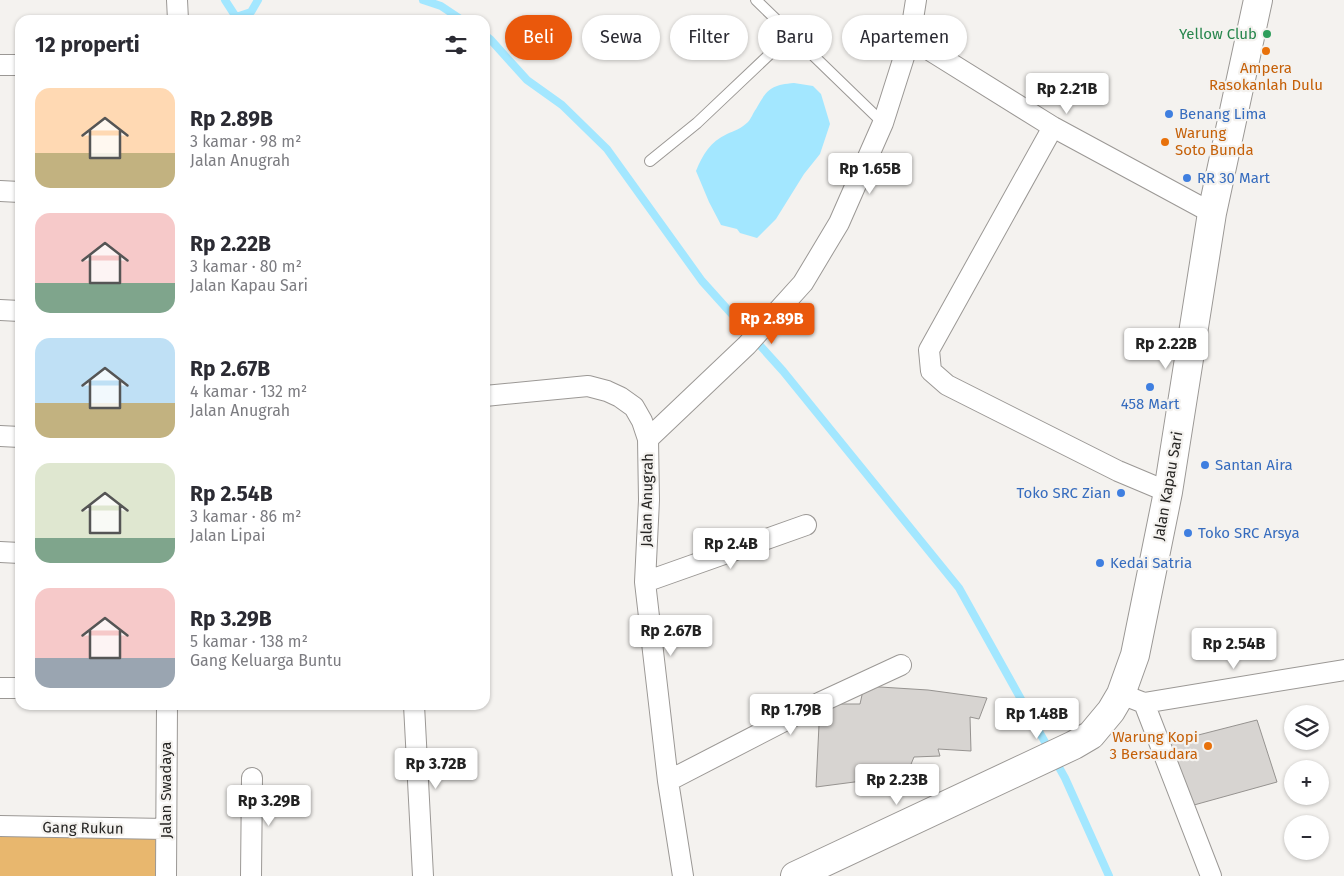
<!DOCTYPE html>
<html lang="id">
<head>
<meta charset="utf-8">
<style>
  body { margin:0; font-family:"Fira Sans",sans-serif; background:#f7f7f7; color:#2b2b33; height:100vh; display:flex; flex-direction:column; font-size:19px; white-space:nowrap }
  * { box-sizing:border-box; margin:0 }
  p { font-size:16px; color:#7c7c81 }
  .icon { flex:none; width:28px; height:28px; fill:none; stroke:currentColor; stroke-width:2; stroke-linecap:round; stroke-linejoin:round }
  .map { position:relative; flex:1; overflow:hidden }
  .drawer { position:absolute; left:15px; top:15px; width:475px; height:695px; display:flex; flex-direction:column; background:#fff; border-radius:15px; box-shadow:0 1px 4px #0004 }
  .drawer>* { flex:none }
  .top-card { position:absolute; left:505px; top:15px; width:475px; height:45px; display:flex; gap:10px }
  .controls { position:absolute; left:1284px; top:705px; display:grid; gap:10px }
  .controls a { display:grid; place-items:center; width:45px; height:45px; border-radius:50%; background:#fff; box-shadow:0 1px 4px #0004; font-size:25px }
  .price { position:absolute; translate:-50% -42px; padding:0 11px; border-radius:5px; background:#fff; color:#222; font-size:16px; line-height:32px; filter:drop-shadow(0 1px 2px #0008) }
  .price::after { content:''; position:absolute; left:50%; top:30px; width:15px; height:11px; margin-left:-8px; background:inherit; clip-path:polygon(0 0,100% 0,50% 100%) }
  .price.selected { background:#ea580c; color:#fff }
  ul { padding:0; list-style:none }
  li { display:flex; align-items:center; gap:15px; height:125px; padding:0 20px }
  li span { display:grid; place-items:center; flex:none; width:140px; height:100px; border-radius:15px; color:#555 }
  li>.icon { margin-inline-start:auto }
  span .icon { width:60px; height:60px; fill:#fffc; stroke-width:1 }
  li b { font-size:21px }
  h2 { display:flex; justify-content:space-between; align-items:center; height:60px; padding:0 20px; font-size:21px }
  .tag { padding:0 18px; border-radius:22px; background:#fff; box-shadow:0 1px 4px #0004; font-size:18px; line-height:45px }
  .tag.selected { background:#ea580c; color:#fff }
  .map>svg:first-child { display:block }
</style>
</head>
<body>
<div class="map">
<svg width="1344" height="876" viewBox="0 0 1344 876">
  <rect width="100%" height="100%" fill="#f4f2ef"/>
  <path fill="#e8b76e" d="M 0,826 L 166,829 L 166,876 L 0,876 Z"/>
  <path fill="#a3e7ff" d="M 794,83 L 813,86 L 821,94 L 830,124 L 820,154 L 804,174 L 776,219 L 757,238 L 740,233 L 737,229 L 721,225 L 709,202 L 696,171 C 703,154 710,142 727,134 C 734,131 742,128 748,122 C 751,119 753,113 756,109 C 767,89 771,85 794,83 Z"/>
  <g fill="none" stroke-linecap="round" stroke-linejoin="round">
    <path stroke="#a3e7ff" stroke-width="8" d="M 225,0 L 236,17 L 251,12 L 258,0
      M 423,0 L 441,6 L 462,20
      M 485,35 L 490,39 L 527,80 L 562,105 L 607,149 L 702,281 L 783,371 L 959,588 L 1065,778 L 1109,876"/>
  </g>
  <path fill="#d7d4d1" stroke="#969390" d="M 864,686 L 928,690 L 987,698 L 979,719 L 970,717 L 971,751 L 938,749 L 940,756 L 914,757 L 909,769 L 870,769 L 862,781 L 816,787 L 820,704 L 860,704 Z
    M 1257,720 L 1277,782 L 1194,805 L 1167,743 Z"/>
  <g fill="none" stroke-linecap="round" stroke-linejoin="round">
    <g stroke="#9b9895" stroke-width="12">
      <path id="lane" d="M 756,0 L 883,123
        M 650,161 L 697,123 L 791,34"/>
    </g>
    <g stroke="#9b9895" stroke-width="22">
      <path id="street" d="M 177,0 L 178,20
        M 910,38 L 1053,127 L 1212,213
        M 0,65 L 20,65
        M 1053,127 L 929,350 L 931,371 L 947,385 L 1118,471 L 1168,492
        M 0,191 L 20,192
        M 0,310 L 20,311
        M 485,396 L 588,386 L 607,391 L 620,397 L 634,407 L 642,421 L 648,439 L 649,500 L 645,582 L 668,781 L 683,876
        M 0,436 L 20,437
        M 648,439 L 747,345 L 803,283 L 839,223 L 883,123 L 910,38 L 916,0
        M 0,552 L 20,553
        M 645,582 L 806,525
        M 0,688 L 20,688
        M 1121,694 L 1144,703 L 1344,670
        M 1144,703 L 1211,876
        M 414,705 L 423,876
        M 668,781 L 821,702 L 901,665
        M 0,826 L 166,829
        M 166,876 L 167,705
        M 251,876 L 252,778"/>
    </g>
    <g stroke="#9b9895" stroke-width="30">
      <path id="secondary" d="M 795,876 L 1074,745 L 1091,735 L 1111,711 L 1121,694 L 1135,655 L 1168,492 L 1212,213 L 1258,0"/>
    </g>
    <use href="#lane" stroke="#fff" stroke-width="10"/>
    <use href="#street" stroke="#fff" stroke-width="20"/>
    <use href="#secondary" stroke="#fff" stroke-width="28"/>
  </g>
  <circle fill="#2e9e5b" stroke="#f4f2ef" stroke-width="2" cx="1267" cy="34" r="5"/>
  <g fill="#e8710a" stroke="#f4f2ef" stroke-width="2">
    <circle cx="1266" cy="51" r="5"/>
    <circle cx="1165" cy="142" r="5"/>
    <circle cx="1208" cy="746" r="5"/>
  </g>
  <g fill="#3f7fe0" stroke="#f4f2ef" stroke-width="2">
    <circle cx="1169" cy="114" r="5"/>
    <circle cx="1187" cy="178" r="5"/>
    <circle cx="1150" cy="387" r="5"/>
    <circle cx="1205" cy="465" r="5"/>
    <circle cx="1121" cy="493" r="5"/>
    <circle cx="1188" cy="533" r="5"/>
    <circle cx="1100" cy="563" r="5"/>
  </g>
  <g text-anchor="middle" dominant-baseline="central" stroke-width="4.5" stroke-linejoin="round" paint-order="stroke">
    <g font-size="15" fill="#27864d" stroke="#f4f2ef" text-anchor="end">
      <text x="1257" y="34">Yellow Club</text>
    </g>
    <g font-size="15" fill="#c56008" stroke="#f4f2ef">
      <text x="1266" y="68">Ampera<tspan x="1266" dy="17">Rasokanlah Dulu</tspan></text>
      <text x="1175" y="133" text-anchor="start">Warung<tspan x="1175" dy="17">Soto Bunda</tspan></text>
      <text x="1198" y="737" text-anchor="end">Warung Kopi<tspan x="1198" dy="17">3 Bersaudara</tspan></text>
    </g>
    <g font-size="15" fill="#366cbe" stroke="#f4f2ef" text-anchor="start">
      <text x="1179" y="114">Benang Lima</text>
      <text x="1197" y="178">RR 30 Mart</text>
      <text x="1150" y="404" text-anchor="middle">458 Mart</text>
      <text x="1215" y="465">Santan Aira</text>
      <text x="1111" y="493" text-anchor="end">Toko SRC Zian</text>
      <text x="1198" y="533">Toko SRC Arsya</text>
      <text x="1110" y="563">Kedai Satria</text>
    </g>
    <g font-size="15" fill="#262523" stroke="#f4f2ef">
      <text transform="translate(1168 486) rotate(-80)">Jalan Kapau Sari</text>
      <text transform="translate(647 500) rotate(-89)">Jalan Anugrah</text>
      <text transform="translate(166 790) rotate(-90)">Jalan Swadaya</text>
      <text transform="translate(83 828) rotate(1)">Gang Rukun</text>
    </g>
  </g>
</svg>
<div class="controls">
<a><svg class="icon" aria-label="layers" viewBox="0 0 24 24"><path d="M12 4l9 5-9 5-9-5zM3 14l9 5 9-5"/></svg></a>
<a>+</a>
<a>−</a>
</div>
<b class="price" style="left:1067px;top:115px">Rp 2.21B</b>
<b class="price" style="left:870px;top:195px">Rp 1.65B</b>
<b class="price selected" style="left:772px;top:345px">Rp 2.89B</b>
<b class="price" style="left:1166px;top:370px">Rp 2.22B</b>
<b class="price" style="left:731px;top:570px">Rp 2.4B</b>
<b class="price" style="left:671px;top:657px">Rp 2.67B</b>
<b class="price" style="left:1234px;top:670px">Rp 2.54B</b>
<b class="price" style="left:791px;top:736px">Rp 1.79B</b>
<b class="price" style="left:1037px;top:740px">Rp 1.48B</b>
<b class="price" style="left:436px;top:790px">Rp 3.72B</b>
<b class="price" style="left:897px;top:806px">Rp 2.23B</b>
<b class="price" style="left:269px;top:827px">Rp 3.29B</b>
<div class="top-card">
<a class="tag selected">Beli</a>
<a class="tag">Sewa</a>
<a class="tag">Filter</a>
<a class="tag">Baru</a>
<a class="tag">Apartemen</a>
</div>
<section class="drawer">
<h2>12 properti<svg class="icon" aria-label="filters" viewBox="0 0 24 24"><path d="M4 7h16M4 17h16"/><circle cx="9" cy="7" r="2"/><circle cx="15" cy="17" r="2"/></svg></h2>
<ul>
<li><span style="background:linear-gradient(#ffd9b3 65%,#c2b280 0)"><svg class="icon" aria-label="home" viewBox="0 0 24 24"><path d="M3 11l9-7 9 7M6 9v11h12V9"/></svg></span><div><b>Rp 2.89B</b><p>3 kamar · 98 m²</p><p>Jalan Anugrah</p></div></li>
<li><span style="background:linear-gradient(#f6c9c9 70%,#7fa58c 0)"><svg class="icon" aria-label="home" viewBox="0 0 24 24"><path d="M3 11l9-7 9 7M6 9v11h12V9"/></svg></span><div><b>Rp 2.22B</b><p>3 kamar · 80 m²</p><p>Jalan Kapau Sari</p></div></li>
<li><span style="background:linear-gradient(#bfe0f5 65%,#c2b280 0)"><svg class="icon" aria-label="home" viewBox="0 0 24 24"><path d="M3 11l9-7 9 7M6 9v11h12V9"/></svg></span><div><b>Rp 2.67B</b><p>4 kamar · 132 m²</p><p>Jalan Anugrah</p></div></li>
<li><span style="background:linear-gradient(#dfe7d0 75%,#7fa58c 0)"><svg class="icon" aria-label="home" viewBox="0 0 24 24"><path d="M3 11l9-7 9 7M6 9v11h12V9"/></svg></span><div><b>Rp 2.54B</b><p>3 kamar · 86 m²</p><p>Jalan Lipai</p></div></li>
<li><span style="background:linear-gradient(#f6c9c9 70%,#9aa5b1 0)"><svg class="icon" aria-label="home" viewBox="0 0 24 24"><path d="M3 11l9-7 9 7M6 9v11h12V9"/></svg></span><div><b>Rp 3.29B</b><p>5 kamar · 138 m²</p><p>Gang Keluarga Buntu</p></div></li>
</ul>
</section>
</div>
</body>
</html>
